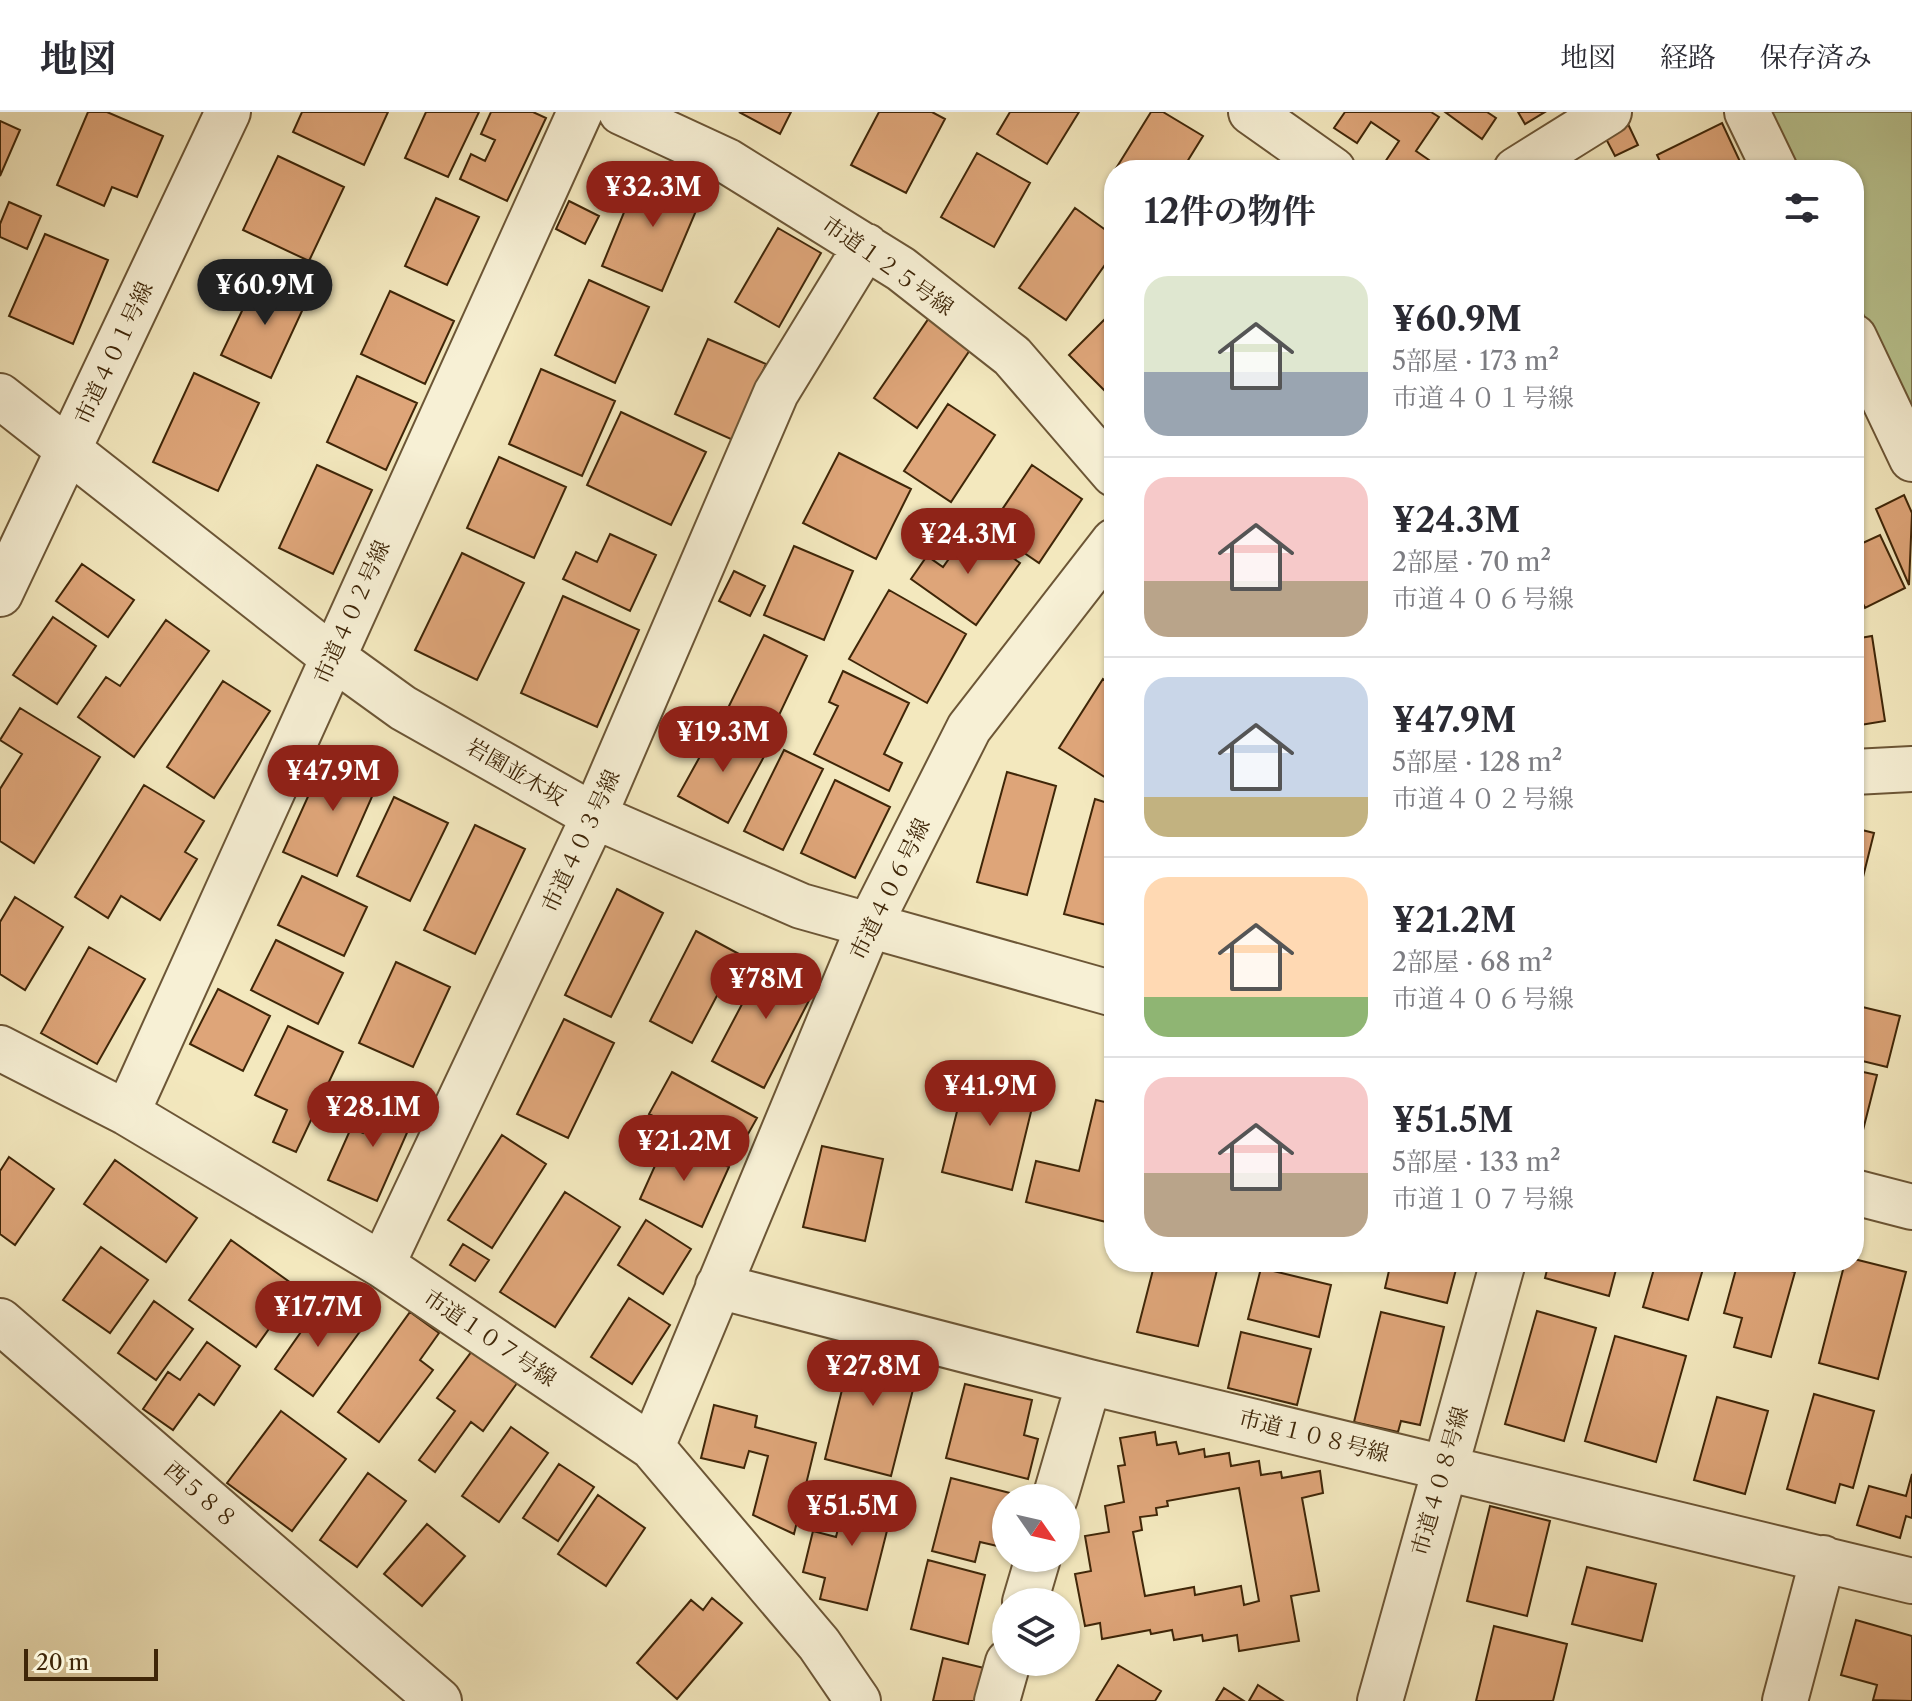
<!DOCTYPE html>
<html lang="ja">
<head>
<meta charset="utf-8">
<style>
  body { margin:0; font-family:"Libre Caslon Text","Noto Serif JP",serif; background:#f2f2f3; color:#2b2b33; height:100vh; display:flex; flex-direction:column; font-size:30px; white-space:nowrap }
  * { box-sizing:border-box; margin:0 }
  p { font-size:26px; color:#7c7c81 }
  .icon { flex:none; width:44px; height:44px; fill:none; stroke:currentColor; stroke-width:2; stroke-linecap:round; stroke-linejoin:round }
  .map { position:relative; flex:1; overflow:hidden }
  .panel { position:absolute; left:1104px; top:48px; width:760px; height:1112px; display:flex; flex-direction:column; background:#fff; border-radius:32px; box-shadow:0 2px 6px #0004 }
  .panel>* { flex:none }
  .needle { width:52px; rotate:124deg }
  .controls { position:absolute; left:992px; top:1372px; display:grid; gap:16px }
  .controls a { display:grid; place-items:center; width:88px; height:88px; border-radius:50%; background:#fff; box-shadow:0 2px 6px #0004; font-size:40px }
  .scale { position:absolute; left:24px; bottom:20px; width:134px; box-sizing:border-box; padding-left:8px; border:4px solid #3f2608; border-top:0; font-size:22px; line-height:28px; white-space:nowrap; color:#3f2608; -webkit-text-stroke:6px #f7f0d5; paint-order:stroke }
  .price { position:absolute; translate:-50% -68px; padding:0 18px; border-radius:28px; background:#8f2418; color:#fff; font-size:26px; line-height:52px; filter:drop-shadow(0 2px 4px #0008) }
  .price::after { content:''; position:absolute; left:50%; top:48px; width:24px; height:18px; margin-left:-12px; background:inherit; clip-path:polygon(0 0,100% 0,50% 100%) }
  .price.active { background:#222; color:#fff }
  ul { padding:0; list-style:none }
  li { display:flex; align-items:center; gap:24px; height:200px; padding:0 40px }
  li+li { border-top:2px solid #e1e1e2 }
  li span { display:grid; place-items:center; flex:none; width:224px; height:160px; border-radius:24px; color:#555 }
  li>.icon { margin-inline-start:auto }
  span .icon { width:96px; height:96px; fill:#fffc; stroke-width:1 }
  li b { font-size:34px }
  h2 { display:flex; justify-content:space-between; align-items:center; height:96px; padding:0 40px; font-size:34px }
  header { display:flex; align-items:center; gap:48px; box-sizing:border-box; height:112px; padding:0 40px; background:#fff; border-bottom:2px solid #e1e1e2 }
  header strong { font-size:38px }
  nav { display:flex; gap:44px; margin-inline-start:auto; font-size:28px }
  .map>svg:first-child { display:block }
</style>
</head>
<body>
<header>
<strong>地図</strong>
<nav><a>地図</a><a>経路</a><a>保存済み</a></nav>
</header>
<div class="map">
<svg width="1912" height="1589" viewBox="0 0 1912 1589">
  <rect width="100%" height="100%" fill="#f3e8be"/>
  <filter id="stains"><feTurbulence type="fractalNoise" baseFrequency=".0025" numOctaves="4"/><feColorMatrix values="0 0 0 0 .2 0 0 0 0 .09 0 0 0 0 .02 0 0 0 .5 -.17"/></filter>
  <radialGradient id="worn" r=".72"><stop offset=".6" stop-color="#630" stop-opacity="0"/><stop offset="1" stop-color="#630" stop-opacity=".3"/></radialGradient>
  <path fill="#bac692" stroke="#7c764d" stroke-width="2" d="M 1765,0 L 1912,0 L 1912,302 L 1854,183 L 1854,58 L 1793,58 Z"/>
  <path fill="#dea579" stroke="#3f2608" stroke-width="2" fill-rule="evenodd" d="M 88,0 L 107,0 L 163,24 L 137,85 L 112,75 L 104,94 L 57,73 Z
    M 302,0 L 388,0 L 364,53 L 293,20 Z
    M 426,0 L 479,0 L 448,65 L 405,46 Z
    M 491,0 L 533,0 L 546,6 L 507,89 L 460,67 L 471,42 L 485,49 L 495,28 L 481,22 Z
    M 739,0 L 791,0 L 780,22 Z
    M 879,0 L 932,0 L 945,7 L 906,81 L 851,53 Z
    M 1010,0 L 1079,0 L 1047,52 L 997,22 Z
    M 1151,0 L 1163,0 L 1203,24 L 1182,58 L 1115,58 Z
    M 1345,0 L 1431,0 L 1439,5 L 1416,39 L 1429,48 L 1423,58 L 1390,58 L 1383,53 L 1399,29 L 1371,10 L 1357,31 L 1334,16 Z
    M 1445,0 L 1487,0 L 1496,6 L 1482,27 Z
    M 1518,0 L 1545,0 L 1525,12 Z
    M 0,9 L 20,18 L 0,64 Z
    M 1722,11 L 1743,56 L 1664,58 L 1657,43 Z
    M 1628,12 L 1638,33 L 1615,44 L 1604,23 Z
    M 977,41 L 1030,71 L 994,135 L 941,105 Z
    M 278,44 L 344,75 L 309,149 L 243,118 Z
    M 643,54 L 704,80 L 662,179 L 602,154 Z
    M 436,86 L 479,105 L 447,173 L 405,154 Z
    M 569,89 L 599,104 L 585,132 L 556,117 Z
    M 9,90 L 41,104 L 27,137 L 0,125 L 0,112 Z
    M 1075,96 L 1114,124 L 1114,140 L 1066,208 L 1019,176 Z
    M 778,116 L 821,141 L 779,215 L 735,190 Z
    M 45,122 L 108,148 L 73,232 L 9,204 Z
    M 259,163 L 308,186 L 271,266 L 221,243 Z
    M 589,168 L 649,195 L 615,271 L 555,243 Z
    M 390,179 L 454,209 L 425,272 L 361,242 Z
    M 1114,198 L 1114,288 L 1069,243 Z
    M 929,206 L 972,235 L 917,316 L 874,286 Z
    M 708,227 L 766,252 L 733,328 L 675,302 Z
    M 541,257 L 615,289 L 582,364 L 509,332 Z
    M 194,261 L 259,291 L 218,379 L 153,350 Z
    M 357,264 L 417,291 L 386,358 L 327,330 Z
    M 948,292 L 995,323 L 951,390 L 904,359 Z
    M 621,300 L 706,340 L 671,413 L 587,373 Z
    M 839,341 L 911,377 L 876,447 L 803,411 Z
    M 499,345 L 566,375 L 534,446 L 467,416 Z
    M 317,353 L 372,378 L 333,462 L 279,436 Z
    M 1032,353 L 1082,387 L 1039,451 L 989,417 Z
    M 1904,383 L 1912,401 L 1909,473 L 1876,397 Z
    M 971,416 L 1020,451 L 976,513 L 911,467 L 927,444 L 943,455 Z
    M 610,422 L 656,443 L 630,499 L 563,467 L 576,440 L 597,450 Z
    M 1880,423 L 1905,476 L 1865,496 L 1854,473 L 1854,435 Z
    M 794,434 L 853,459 L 824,528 L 764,503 Z
    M 462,441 L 524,471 L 477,568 L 415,538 Z
    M 82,452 L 134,488 L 108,525 L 56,489 Z
    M 734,459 L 765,474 L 750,504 L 719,489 Z
    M 889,478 L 966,522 L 927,591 L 849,547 Z
    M 563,484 L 639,518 L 597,615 L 521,581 Z
    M 53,505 L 96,534 L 57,592 L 13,563 Z
    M 166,508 L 209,539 L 134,645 L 78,605 L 106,565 L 120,574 Z
    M 764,523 L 807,544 L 772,618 L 728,596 Z
    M 1872,524 L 1885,609 L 1854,614 L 1854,527 Z
    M 843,559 L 909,591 L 884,642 L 902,651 L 889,679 L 814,642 L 838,594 L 829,590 Z
    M 1103,567 L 1114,574 L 1114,671 L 1059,636 Z
    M 223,569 L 270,599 L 214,686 L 167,655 Z
    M 20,596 L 100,645 L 34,751 L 0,729 L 0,677 L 22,642 L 0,628 Z
    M 718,612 L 767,639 L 728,711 L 678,684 Z
    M 329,638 L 382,662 L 337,764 L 283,740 Z
    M 784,638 L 823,657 L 783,738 L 744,719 Z
    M 1007,660 L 1056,674 L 1027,783 L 977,770 Z
    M 835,668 L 890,695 L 855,766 L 801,741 Z
    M 144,673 L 204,709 L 185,740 L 197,747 L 160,808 L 121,784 L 108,806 L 75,785 Z
    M 394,685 L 448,711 L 410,789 L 357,764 Z
    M 1095,687 L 1114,693 L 1114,815 L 1064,802 Z
    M 475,713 L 525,737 L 475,842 L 424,818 Z
    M 1854,716 L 1874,721 L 1854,801 Z
    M 302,764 L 367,795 L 344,844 L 278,813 Z
    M 617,777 L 663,801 L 611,905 L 565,883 Z
    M 15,785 L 63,815 L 25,878 L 0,862 L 0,810 Z
    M 696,819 L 739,842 L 692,931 L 650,909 Z
    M 276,828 L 343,861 L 318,912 L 251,878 Z
    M 89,835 L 145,867 L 97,952 L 41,921 Z
    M 768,843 L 819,869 L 764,976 L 712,949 Z
    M 396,850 L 450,875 L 413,955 L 359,931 Z
    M 218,877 L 270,904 L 243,959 L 190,932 Z
    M 1854,893 L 1900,904 L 1887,955 L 1854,947 Z
    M 564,907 L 614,931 L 568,1026 L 517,1002 Z
    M 288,914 L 343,940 L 296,1040 L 273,1030 L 287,998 L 255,983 Z
    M 968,955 L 1038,971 L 1012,1078 L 942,1060 Z
    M 1854,958 L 1877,963 L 1862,1022 L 1854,1020 Z
    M 672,960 L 757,1006 L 734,1047 L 649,1002 Z
    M 380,982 L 417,998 L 377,1089 L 328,1068 L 351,1016 L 363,1021 Z
    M 1096,988 L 1114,992 L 1114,1077 L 1106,1110 L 1026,1090 L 1036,1049 L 1079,1059 Z
    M 502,1023 L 546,1052 L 492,1136 L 448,1108 Z
    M 667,1027 L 729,1055 L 702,1115 L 640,1087 Z
    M 822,1034 L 883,1047 L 865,1129 L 803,1115 Z
    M 9,1045 L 54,1077 L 15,1133 L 0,1122 L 0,1059 Z
    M 115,1048 L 197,1106 L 166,1150 L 84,1092 Z
    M 565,1080 L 620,1115 L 555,1215 L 500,1180 Z
    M 646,1108 L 691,1137 L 663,1182 L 618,1153 Z
    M 231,1128 L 298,1176 L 256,1235 L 189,1188 Z
    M 463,1132 L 489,1148 L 475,1169 L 450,1153 Z
    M 101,1135 L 148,1168 L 110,1221 L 63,1188 Z
    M 1854,1147 L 1906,1160 L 1878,1267 L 1819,1251 L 1845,1150 L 1854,1150 Z
    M 1155,1150 L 1201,1150 L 1218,1154 L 1198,1234 L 1137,1220 Z
    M 1391,1150 L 1458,1150 L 1447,1191 L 1385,1176 Z
    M 1549,1150 L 1618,1150 L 1609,1184 L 1545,1166 Z
    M 1656,1150 L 1705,1150 L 1688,1208 L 1643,1195 Z
    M 1738,1150 L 1773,1150 L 1771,1154 L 1795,1160 L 1771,1245 L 1734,1235 L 1742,1206 L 1724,1201 Z
    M 1261,1156 L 1331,1173 L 1319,1225 L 1248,1207 Z
    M 629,1186 L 670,1213 L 632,1272 L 591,1245 Z
    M 154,1189 L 193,1217 L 156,1268 L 118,1241 Z
    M 322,1190 L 361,1218 L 313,1284 L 275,1257 Z
    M 1537,1199 L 1596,1216 L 1564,1329 L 1505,1312 Z
    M 410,1200 L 439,1221 L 420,1248 L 433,1258 L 379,1330 L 338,1300 Z
    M 1381,1200 L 1444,1215 L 1420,1313 L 1401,1309 L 1398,1320 L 1354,1310 Z
    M 1241,1220 L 1311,1237 L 1297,1293 L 1228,1276 Z
    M 1615,1224 L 1686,1244 L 1656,1350 L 1585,1329 Z
    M 854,1229 L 921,1246 L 891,1364 L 825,1347 Z
    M 207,1230 L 240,1254 L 214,1293 L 199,1282 L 173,1318 L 143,1297 L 168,1260 L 180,1268 Z
    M 475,1235 L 520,1267 L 483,1319 L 471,1310 L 435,1360 L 419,1348 L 455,1299 L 437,1286 Z
    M 965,1272 L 1032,1288 L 1024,1323 L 1038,1327 L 1028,1367 L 946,1346 Z
    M 1814,1282 L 1874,1299 L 1853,1376 L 1840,1372 L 1835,1391 L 1787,1377 Z
    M 1717,1285 L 1768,1299 L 1745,1382 L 1694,1368 Z
    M 714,1293 L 757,1304 L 755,1315 L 816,1331 L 794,1422 L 753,1403 L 768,1344 L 749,1339 L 744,1356 L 701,1346 Z
    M 281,1299 L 346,1347 L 292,1419 L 227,1371 Z
    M 511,1315 L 548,1341 L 499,1410 L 462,1384 Z
    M 1155,1320 L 1157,1333 L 1176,1330 L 1179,1342 L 1204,1337 L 1205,1345 L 1229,1341 L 1231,1354 L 1259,1349 L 1261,1363 L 1281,1360 L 1282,1366 L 1320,1359 L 1323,1381 L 1302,1386 L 1319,1479 L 1291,1484 L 1299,1529 L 1239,1539 L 1237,1523 L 1203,1529 L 1202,1523 L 1174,1528 L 1172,1518 L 1151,1522 L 1150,1518 L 1102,1527 L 1100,1511 L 1085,1514 L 1075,1462 L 1091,1459 L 1085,1424 L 1109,1420 L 1105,1394 L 1124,1390 L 1118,1354 L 1125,1353 L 1120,1326 ZM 1239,1376 L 1259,1489 L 1244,1493 L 1241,1474 L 1195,1483 L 1194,1475 L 1145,1484 L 1133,1420 L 1142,1418 L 1140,1405 L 1157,1403 L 1156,1396 L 1168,1394 L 1167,1389 Z
    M 559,1352 L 594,1375 L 558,1429 L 523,1406 Z
    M 368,1361 L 406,1389 L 357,1455 L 320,1428 Z
    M 1912,1362 L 1912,1406 L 1906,1404 L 1900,1426 L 1857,1413 L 1869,1374 L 1906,1384 Z
    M 951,1366 L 1014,1382 L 1013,1386 L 1006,1386 L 1006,1436 L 980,1430 L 975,1450 L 932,1439 Z
    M 849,1371 L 896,1383 L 867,1498 L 820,1487 L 825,1466 L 803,1460 L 813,1419 L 836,1425 Z
    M 598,1383 L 645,1416 L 606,1474 L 558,1442 Z
    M 1490,1394 L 1550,1409 L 1527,1504 L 1467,1489 Z
    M 427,1412 L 465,1444 L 422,1494 L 384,1462 Z
    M 928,1448 L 985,1463 L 968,1532 L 911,1517 Z
    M 1587,1455 L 1656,1472 L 1642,1529 L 1572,1512 Z
    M 712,1486 L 742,1511 L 677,1587 L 637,1551 L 691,1488 L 703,1498 Z
    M 1856,1508 L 1912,1524 L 1912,1589 L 1873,1588 L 1877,1573 L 1841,1563 Z
    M 1494,1514 L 1567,1532 L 1553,1589 L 1476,1589 Z
    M 943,1546 L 984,1556 L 976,1589 L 933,1589 Z
    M 1118,1553 L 1161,1579 L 1155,1589 L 1096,1589 Z
    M 1258,1573 L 1283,1589 L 1249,1589 Z
    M 1224,1576 L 1244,1589 L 1216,1589 Z"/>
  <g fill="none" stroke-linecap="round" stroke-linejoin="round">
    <g stroke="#6c5636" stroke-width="48">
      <path id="minor" d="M 621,0 L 727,49 L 901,157 L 1012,244 L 1114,362
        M 1251,0 L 1333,58
        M 1747,0 L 1775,58
        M 1516,58 L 1609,0
        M 1854,225 L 1912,347
        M 0,284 L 331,544 L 403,596 L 594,704 L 801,794 L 1114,882
        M 0,482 L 228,0
        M 1854,660 L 1912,657
        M 0,936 L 127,1001 L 382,1153 L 652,1335 L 819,1532 L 858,1589
        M 127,1001 L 580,0
        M 1854,1080 L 1912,1095
        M 382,1153 L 594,704 L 776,281 L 866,134
        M 718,1174 L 1089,1270 L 1912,1469
        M 0,1209 L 439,1589
        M 652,1335 L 869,814 L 969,616 L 1114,429
        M 1055,1386 L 1089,1270
        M 1025,1490 L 1038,1446
        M 997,1589 L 1008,1550
        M 1380,1589 L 1503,1150
        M 1785,1589 L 1823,1446"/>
    </g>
    <use href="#minor" stroke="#f7f0d5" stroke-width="44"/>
  </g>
  <g text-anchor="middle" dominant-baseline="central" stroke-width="8" stroke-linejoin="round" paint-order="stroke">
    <g font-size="22" fill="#3f2608" stroke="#f7f0d5">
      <text transform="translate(888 154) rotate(35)">市道１２５号線</text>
      <text transform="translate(114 241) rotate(-65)">市道４０１号線</text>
      <text transform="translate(352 500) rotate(-66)">市道４０２号線</text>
      <text transform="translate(516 660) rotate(30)">岩園並木坂</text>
      <text transform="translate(581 729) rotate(-65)">市道４０３号線</text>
      <text transform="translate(890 777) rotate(-64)">市道４０６号線</text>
      <text transform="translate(490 1226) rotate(34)">市道１０７号線</text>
      <text transform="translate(1314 1324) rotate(14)">市道１０８号線</text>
      <text transform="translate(1440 1369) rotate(-74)">市道４０８号線</text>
      <text transform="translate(201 1383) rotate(41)">西５８８</text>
    </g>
  </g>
  <rect width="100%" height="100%" filter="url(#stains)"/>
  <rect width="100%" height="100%" fill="url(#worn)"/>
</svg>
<div class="controls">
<a><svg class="needle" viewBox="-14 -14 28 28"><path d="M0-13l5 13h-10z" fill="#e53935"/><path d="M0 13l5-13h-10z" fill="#7c7c81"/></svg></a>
<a><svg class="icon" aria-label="layers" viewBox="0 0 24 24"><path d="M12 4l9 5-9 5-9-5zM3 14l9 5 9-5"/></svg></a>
</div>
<div class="scale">20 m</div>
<b class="price" style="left:653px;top:117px">¥32.3M</b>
<b class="price active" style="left:265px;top:215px">¥60.9M</b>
<b class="price" style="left:968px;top:464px">¥24.3M</b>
<b class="price" style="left:723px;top:662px">¥19.3M</b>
<b class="price" style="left:333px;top:701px">¥47.9M</b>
<b class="price" style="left:766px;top:909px">¥78M</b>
<b class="price" style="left:990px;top:1016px">¥41.9M</b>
<b class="price" style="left:373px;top:1037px">¥28.1M</b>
<b class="price" style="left:684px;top:1071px">¥21.2M</b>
<b class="price" style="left:318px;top:1237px">¥17.7M</b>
<b class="price" style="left:873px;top:1296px">¥27.8M</b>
<b class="price" style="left:852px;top:1436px">¥51.5M</b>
<section class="panel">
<h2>12件の物件<svg class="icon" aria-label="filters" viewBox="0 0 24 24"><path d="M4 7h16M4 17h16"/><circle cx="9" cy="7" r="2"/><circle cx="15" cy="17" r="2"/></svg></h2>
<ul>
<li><span style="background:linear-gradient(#dfe7d0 60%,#9aa5b1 0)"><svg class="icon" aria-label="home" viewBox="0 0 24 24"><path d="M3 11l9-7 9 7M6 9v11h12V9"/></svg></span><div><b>¥60.9M</b><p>5部屋 · 173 m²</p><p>市道４０１号線</p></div></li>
<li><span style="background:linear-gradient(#f6c9c9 65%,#b9a48a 0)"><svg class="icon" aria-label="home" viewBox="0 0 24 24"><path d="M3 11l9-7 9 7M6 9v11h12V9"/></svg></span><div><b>¥24.3M</b><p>2部屋 · 70 m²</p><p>市道４０６号線</p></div></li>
<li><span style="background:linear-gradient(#c9d6e8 75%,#c2b280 0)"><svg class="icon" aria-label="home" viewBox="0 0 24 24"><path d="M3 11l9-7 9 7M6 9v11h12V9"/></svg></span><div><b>¥47.9M</b><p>5部屋 · 128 m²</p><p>市道４０２号線</p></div></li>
<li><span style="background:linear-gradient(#ffd9b3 75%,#8fb573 0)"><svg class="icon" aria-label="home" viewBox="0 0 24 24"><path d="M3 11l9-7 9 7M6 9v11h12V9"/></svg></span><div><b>¥21.2M</b><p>2部屋 · 68 m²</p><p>市道４０６号線</p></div></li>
<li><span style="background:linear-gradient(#f6c9c9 60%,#b9a48a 0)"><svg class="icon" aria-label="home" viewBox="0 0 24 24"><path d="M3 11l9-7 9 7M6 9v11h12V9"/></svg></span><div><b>¥51.5M</b><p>5部屋 · 133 m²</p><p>市道１０７号線</p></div></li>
</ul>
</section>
</div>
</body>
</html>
